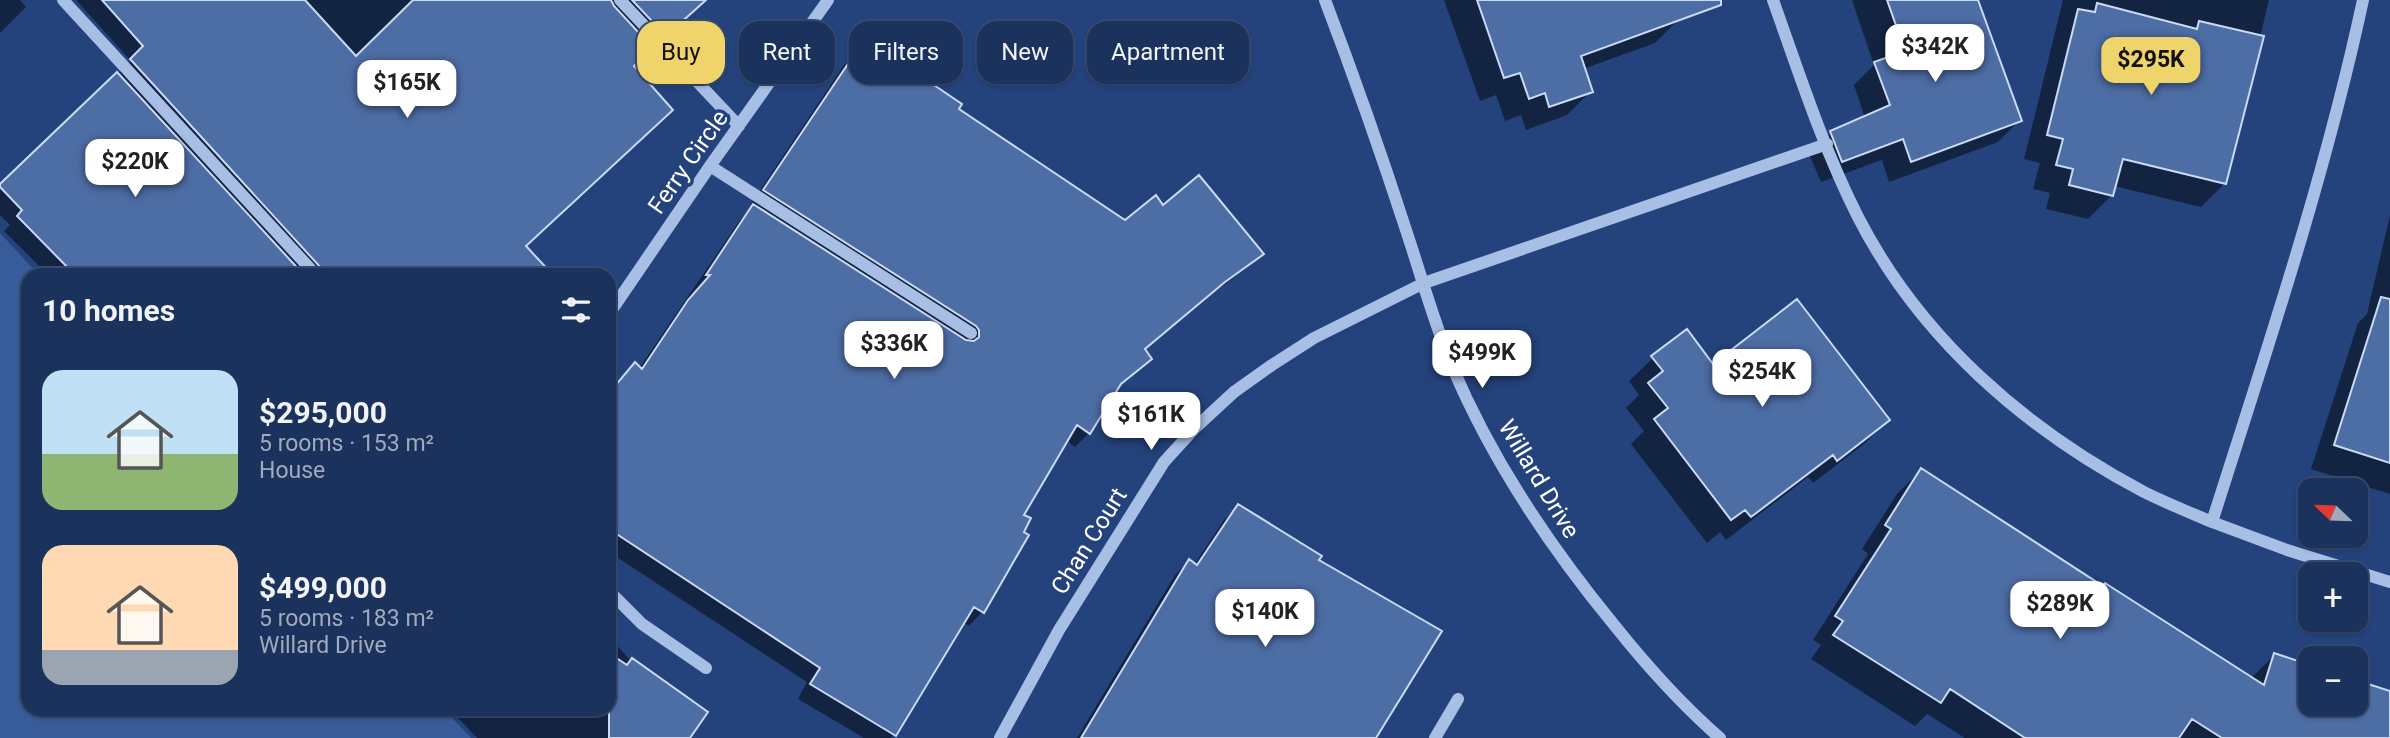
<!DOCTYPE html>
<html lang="en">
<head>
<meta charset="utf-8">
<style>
  body { margin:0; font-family:Roboto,sans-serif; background:#243a63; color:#f1f3f6; height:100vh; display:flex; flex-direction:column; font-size:26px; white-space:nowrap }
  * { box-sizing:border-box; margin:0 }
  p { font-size:23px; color:#a0aabc }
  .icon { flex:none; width:38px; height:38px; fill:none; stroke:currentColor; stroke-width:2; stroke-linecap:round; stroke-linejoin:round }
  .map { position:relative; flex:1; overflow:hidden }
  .side { position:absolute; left:21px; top:268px; width:595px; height:448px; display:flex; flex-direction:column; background:#1b325d; border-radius:21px; box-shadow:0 2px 5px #0004,0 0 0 2px #394d72 }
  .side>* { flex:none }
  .hud { position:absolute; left:637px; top:21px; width:665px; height:63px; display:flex; gap:14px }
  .needle { width:46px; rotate:293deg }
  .fabs { position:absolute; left:2298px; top:478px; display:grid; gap:14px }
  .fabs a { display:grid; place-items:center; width:70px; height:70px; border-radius:14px; background:#1b325d; box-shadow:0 2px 5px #0004,0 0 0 2px #394d72; font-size:35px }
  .price { position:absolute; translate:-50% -60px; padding:0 16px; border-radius:14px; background:#fff; color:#222; font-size:23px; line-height:46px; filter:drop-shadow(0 2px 4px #0008) }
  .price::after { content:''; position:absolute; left:50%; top:42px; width:21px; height:16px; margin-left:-10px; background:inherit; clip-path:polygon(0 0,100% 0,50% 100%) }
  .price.active { background:#efd46c; color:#111 }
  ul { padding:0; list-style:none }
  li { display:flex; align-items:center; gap:21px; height:175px; padding:0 21px }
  li span { display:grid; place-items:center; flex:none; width:196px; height:140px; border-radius:21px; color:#555 }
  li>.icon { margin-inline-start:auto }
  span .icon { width:84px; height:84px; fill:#fffc; stroke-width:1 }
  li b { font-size:30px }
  h2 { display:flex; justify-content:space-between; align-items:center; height:84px; padding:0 21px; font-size:30px }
  .tag { padding:0 24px; border-radius:21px; background:#1b325d; box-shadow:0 2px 5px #0004,0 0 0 2px #394d72; font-size:24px; line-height:63px }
  .tag.active { background:#efd46c; color:#111 }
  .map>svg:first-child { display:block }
</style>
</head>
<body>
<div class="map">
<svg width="2390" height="738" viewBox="0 0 2390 738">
  <rect width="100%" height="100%" fill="#24437c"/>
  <path fill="#385c99" d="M 0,233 L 39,275 L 28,275 L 28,709 L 444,709 L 471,738 L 0,738 Z"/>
  <path fill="#0007" d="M 0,0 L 20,0 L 26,7 L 0,33 Z
    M 76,0 L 705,0 L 632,67 L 524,246 L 551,275 L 48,275 L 4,231 L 10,225 L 0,215 L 0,186 L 131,61 Z
    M 1444,0 L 1672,0 L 1679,19 L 1655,43 L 1583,69 L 1591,91 L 1567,115 L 1526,130 L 1521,115 L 1505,121 L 1496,95 L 1480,101 Z
    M 1852,0 L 1976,0 L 2020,120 L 1998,142 L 1889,182 L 1882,160 L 1821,182 L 1809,154 L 1831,133 L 1865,118 L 1854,85 L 1874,65 Z
    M 2063,0 L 2269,0 L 2225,183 L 2201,207 L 2114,186 L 2112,195 L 2088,219 L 2046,209 L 2050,193 L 2033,189 L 2040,163 L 2024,159 Z
    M 858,51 L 882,67 L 888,60 L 957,109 L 1125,222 L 1163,207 L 1262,254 L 1248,267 L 1209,296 L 1144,350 L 1150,359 L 1116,389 L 1089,433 L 1075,447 L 1067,441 L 1021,515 L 982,612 L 969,626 L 963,622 L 891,738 L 864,738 L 798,699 L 807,682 L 609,552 L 609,393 L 638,370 L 740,220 L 754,206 L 751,204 L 844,65 Z
    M 2390,215 L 2390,494 L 2311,469 L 2358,323 L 2367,314 Z
    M 1653,358 L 1713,366 L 1888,420 L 1864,444 L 1813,483 L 1808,477 L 1726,540 L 1720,532 L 1707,543 L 1631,444 L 1644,431 L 1626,408 L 1639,395 L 1629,381 Z
    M 1921,470 L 2103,588 L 2250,679 L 2275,655 L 2310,666 L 2310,704 L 2356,704 L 2356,682 L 2390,693 L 2390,738 L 1965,738 L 1927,714 L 1915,726 L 1811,659 L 1821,645 L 1813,640 L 1868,554 L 1862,549 L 1897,494 Z
    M 1238,506 L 1317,561 L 1374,738 L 1077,738 L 1175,575 L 1189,561 L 1194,565 L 1224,520 Z
    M 609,636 L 630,660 L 705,712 L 688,738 L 477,738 L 450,709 L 609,709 Z"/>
  <path fill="#4d6da5" stroke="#cbdaf4" stroke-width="2" d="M 102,0 L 305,0 L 356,56 L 413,0 L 611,0 L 614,6 L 653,48 L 634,66 L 673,110 L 526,246 L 553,275 L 325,275 L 322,269 L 130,59 L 143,46 Z
    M 632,0 L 706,0 L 666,36 Z
    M 1477,0 L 1721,0 L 1721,5 L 1581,56 L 1593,92 L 1549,107 L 1545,93 L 1529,99 L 1520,73 L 1504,78 Z
    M 1887,0 L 1978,0 L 2022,121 L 1911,162 L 1903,139 L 1842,162 L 1830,131 L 1890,105 L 1874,62 L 1905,51 Z
    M 2097,3 L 2197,29 L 2199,21 L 2264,36 L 2226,184 L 2123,159 L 2113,196 L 2069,185 L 2073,169 L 2056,165 L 2063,139 L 2047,135 L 2078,9 L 2095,12 Z
    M 858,49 L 883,66 L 888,58 L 920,79 L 922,77 L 962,104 L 959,109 L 1125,220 L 1156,195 L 1163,205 L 1199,175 L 1264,254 L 1225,282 L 1145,349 L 1152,359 L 1121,384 L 1090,434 L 1077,425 L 1024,515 L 1031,518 L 1024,532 L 1029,535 L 984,613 L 974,607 L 896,736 L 810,684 L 820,668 L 609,529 L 609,393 L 635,362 L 642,369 L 688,300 L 710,275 L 706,275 L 753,204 L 966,340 L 974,341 L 979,337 L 979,330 L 976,326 L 763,190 Z
    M 117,72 L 304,275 L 75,275 L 17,216 L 22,210 L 0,187 L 0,184 Z
    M 2381,297 L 2390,299 L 2390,463 L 2334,445 Z
    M 1797,299 L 1890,420 L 1837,461 L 1833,455 L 1751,517 L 1745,510 L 1731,520 L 1654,419 L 1668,408 L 1648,383 L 1663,371 L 1651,356 L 1687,329 L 1713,364 Z
    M 1921,468 L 2103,586 L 2105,583 L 2264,685 L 2274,653 L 2310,665 L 2310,704 L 2356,704 L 2356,680 L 2390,691 L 2390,738 L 2222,738 L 2192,719 L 2179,738 L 2025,738 L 1950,689 L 1941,703 L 1833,635 L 1843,621 L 1835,616 L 1891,529 L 1885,525 Z
    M 1238,504 L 1322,556 L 1319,560 L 1442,631 L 1376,738 L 1081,738 L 1189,559 L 1197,565 Z
    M 609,653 L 627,665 L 632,658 L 708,712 L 690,738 L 609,738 Z"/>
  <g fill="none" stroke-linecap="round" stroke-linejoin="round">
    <path stroke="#a8bfe5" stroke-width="12" d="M 63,0 L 316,275
      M 620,0 L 739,126
      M 1325,0 C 1354,76 1381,153 1406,230 C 1421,275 1434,323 1452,366 C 1492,461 1550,547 1615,626 C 1647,666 1681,704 1720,738
      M 1773,0 C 1799,73 1823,148 1858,217 C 1920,338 2025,429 2144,492 C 2166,503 2189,512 2212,522 C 2267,349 2325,177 2363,0
      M 710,166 L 971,333
      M 609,314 L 710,166 L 828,0
      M 2212,522 L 2287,550 L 2390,582
      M 609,591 L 642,624 L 706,668
      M 1000,738 L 1059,630 L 1164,462 L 1195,428 L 1234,392 L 1272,365 L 1314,338 L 1424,283 L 1827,144
      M 1435,738 L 1458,699"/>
  </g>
  <g text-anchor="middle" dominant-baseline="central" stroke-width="7" stroke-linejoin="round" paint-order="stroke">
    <g font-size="24" fill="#fff" stroke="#24437c">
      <text transform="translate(688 162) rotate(-55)">Ferry Circle</text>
      <text transform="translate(1539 479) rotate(59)">Willard Drive</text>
      <text transform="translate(1089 541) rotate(-58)">Chan Court</text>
    </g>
  </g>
</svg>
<div class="fabs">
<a><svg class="needle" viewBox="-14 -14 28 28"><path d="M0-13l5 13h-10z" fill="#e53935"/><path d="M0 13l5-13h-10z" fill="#a0aabc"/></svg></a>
<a>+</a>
<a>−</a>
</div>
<b class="price" style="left:1935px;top:84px">$342K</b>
<b class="price active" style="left:2151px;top:97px">$295K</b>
<b class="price" style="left:407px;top:120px">$165K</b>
<b class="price" style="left:135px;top:199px">$220K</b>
<b class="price" style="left:894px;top:381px">$336K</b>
<b class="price" style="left:1482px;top:390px">$499K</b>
<b class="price" style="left:1762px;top:409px">$254K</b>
<b class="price" style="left:1151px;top:452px">$161K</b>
<b class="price" style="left:2060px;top:641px">$289K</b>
<b class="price" style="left:1265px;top:649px">$140K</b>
<div class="hud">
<a class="tag active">Buy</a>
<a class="tag">Rent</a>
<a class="tag">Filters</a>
<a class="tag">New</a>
<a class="tag">Apartment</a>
</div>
<section class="side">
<h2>10 homes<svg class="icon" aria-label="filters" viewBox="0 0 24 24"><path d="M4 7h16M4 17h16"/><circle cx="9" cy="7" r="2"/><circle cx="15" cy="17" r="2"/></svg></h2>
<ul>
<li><span style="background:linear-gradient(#bfe0f5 60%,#8fb573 0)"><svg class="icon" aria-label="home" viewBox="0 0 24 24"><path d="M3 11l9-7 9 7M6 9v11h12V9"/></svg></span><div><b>$295,000</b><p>5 rooms · 153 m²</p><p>House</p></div></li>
<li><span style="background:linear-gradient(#ffd9b3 75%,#9aa5b1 0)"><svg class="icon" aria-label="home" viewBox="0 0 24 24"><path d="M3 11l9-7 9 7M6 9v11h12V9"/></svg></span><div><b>$499,000</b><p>5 rooms · 183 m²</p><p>Willard Drive</p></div></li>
</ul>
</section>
</div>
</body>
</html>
